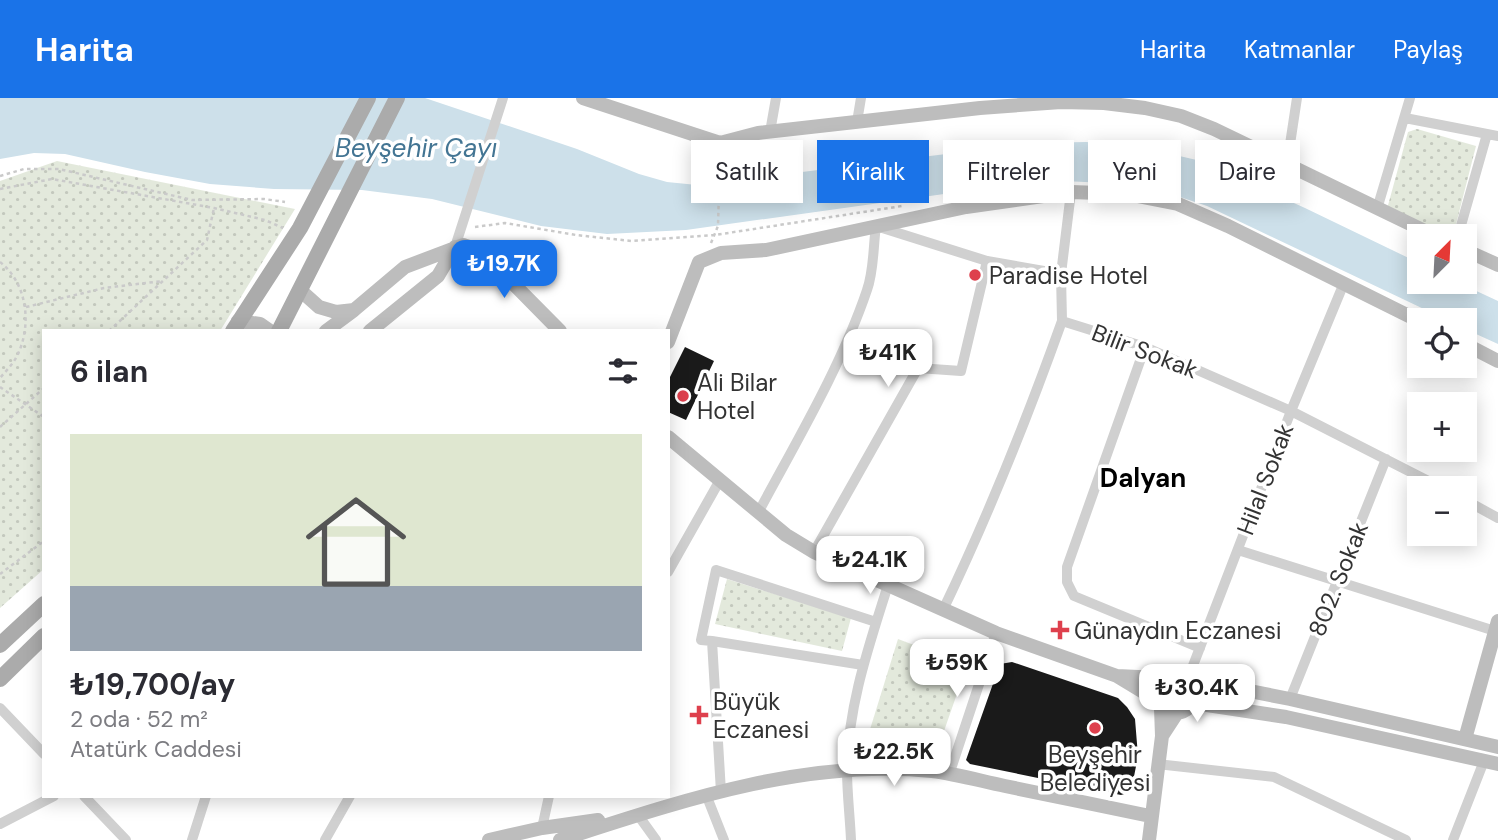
<!DOCTYPE html>
<html lang="tr">
<head>
<meta charset="utf-8">
<style>
  body { margin:0; font-family:"DM Sans",sans-serif; background:#f7f7f7; color:#2b2b33; height:100vh; display:flex; flex-direction:column; font-size:26px; white-space:nowrap }
  * { box-sizing:border-box; margin:0 }
  p { font-size:23px; color:#7c7c81 }
  .icon { flex:none; width:38px; height:38px; fill:none; stroke:currentColor; stroke-width:2; stroke-linecap:round; stroke-linejoin:round }
  .map { position:relative; flex:1; overflow:hidden }
  .details { position:absolute; left:42px; top:231px; width:628px; height:469px; display:flex; flex-direction:column; background:#fff; border-radius:0px; box-shadow:0 4px 18px #0003 }
  .details>* { flex:none }
  .guide { position:absolute; left:691px; top:42px; width:665px; height:63px; display:flex; gap:14px }
  .needle { width:46px; rotate:24deg }
  .tools { position:absolute; left:1407px; top:126px; display:grid; gap:14px }
  .tools a { display:grid; place-items:center; width:70px; height:70px; border-radius:0px; background:#fff; box-shadow:0 4px 18px #0003; font-size:35px }
  .price { position:absolute; translate:-50% -60px; padding:0 16px; border-radius:14px; background:#fff; color:#222; font-size:23px; line-height:46px; filter:drop-shadow(0 2px 4px #0008) }
  .price::after { content:''; position:absolute; left:50%; top:42px; width:21px; height:16px; margin-left:-10px; background:inherit; clip-path:polygon(0 0,100% 0,50% 100%) }
  .price.selected { background:#1a73e8; color:#fff }
  ul { padding:0; list-style:none }
  li { display:grid; align-content:center; gap:14px; height:371px; padding:0 28px }
  li+li { border-top:2px solid #e1e1e2 }
  li span { display:grid; place-items:center; height:217px; border-radius:0px; color:#555 }
  li>.icon { margin-inline-start:auto }
  span .icon { width:126px; height:126px; fill:#fffc; stroke-width:1 }
  li b { font-size:30px }
  h2 { display:flex; justify-content:space-between; align-items:center; height:84px; padding:0 28px; font-size:30px }
  .tag { padding:0 24px; border-radius:0px; background:#fff; box-shadow:0 4px 18px #0003; font-size:24px; line-height:63px }
  .tag.selected { background:#1a73e8; color:#fff }
  header { display:flex; align-items:center; gap:42px; box-sizing:border-box; height:98px; padding:0 35px; background:#1a73e8; color:#fff }
  header strong { font-size:33px }
  nav { display:flex; gap:38px; margin-inline-start:auto; font-size:24px }
  .map>svg:first-child { display:block }
</style>
</head>
<body>
<header>
<strong>Harita</strong>
<nav><a>Harita</a><a>Katmanlar</a><a>Paylaş</a></nav>
</header>
<div class="map">
<svg width="1498" height="742" viewBox="0 0 1498 742">
  <defs>
    <pattern id="green-dots" width="8" height="8" patternUnits="userSpaceOnUse" patternTransform="scale(1.75)"><rect width="8" height="8" fill="#e3e9dc"/><path d="M2 2h.1M6 6h.1" fill="none" stroke="#c3c8bd" stroke-width="1.8" stroke-linecap="round"/></pattern>
  </defs>
  <rect width="100%" height="100%" fill="#fff"/>
  <path fill="url(#green-dots)" d="M 1417,31 L 1476,48 L 1453,138 L 1446,138 L 1387,111 L 1408,34 Z
    M 57,63 L 295,111 L 220,233 L 44,233 L 44,471 L 0,510 L 0,83 Z
    M 727,481 L 851,520 L 842,553 L 715,526 Z
    M 898,541 L 967,567 L 936,656 L 863,654 Z"/>
  <path fill="#cde0ea" d="M 0,0 L 425,0 L 577,51 L 639,76 L 667,84 L 697,87 L 1035,45 L 1086,44 L 1132,47 L 1201,63 L 1305,110 L 1419,165 L 1419,184 L 1457,184 L 1498,203 L 1498,246 L 1465,231 L 1465,222 L 1447,222 L 1207,108 L 1168,95 L 1127,86 L 1064,83 L 944,96 L 686,132 L 607,136 L 541,128 L 432,101 L 362,92 L 274,91 L 210,86 L 145,74 L 65,56 L 34,55 L 0,61 Z"/>
  <path fill="#1a1a1a" d="M 685,249 L 714,263 L 686,322 L 668,314 L 668,283 Z
    M 1012,564 L 1118,600 L 1127,609 L 1135,621 L 1138,658 L 1131,694 L 1121,697 L 970,666 L 966,662 L 1000,566 Z"/>
  <g fill="none" stroke-linecap="round" stroke-linejoin="round">
    <path stroke="#cacaca" stroke-width="2.5" stroke-dasharray="3.5 3.5" stroke-linecap="butt" d="M 0,78 L 24,71 L 59,71 L 192,102 L 264,101 L 285,104
      M 0,91 L 52,81 L 214,110 L 265,122 L 283,130
      M 475,129 L 505,125 L 576,137 L 631,143 L 715,137 L 902,108
      M 711,145 L 718,128 L 720,59
      M 0,164 C 28,186 32,228 17,258 C 13,266 6,273 0,280
      M 26,209 L 104,190 L 163,183
      M 109,233 L 207,142 L 214,110
      M 0,289 L 44,319
      M 0,329 L 44,290
      M 0,476 L 44,443"/>
    <path stroke="#d0d0d0" stroke-width="10" d="M 1405,20 L 1498,38
      M 857,24 L 861,0
      M 770,34 L 776,0
      M 1287,66 L 1297,0
      M 1377,111 L 1410,0
      M 1458,138 L 1487,36
      M 455,149 L 503,0
      M 1061,176 L 1071,94
      M 1145,249 L 1067,469 L 1067,484 L 1074,498 L 1200,550
      M 1465,402 L 1498,420
      M 758,415 C 796,344 841,269 867,192 C 874,173 873,149 876,128 L 987,163 L 1061,176 L 1062,223 L 1145,249 L 1291,313 L 1442,390
      M 1238,452 L 1495,533
      M 814,454 L 918,270 L 961,273 L 987,163
      M 668,474 L 720,382
      M 943,512 C 988,418 1027,321 1062,223
      M 712,543 L 701,542 L 716,472 L 876,524
      M 1189,578 L 1291,313 L 1344,185
      M 1290,601 L 1386,361
      M 0,610 L 44,656
      M 1157,666 L 1274,679 L 1406,742
      M 949,677 L 996,535
      M 721,694 L 712,543 L 863,567
      M 84,698 L 126,742
      M 707,699 L 724,742
      M 638,717 L 656,742
      M 0,726 L 54,698
      M 542,730 L 549,698
      M 192,742 L 206,698
      M 325,742 L 350,698
      M 851,742 C 850,719 847,695 847,672 C 848,607 869,548 888,487
      M 1453,742 L 1484,663"/>
    <path stroke="#bdbdbd" stroke-width="14" d="M 583,0 L 720,45 L 758,35 L 980,10 L 1061,4 L 1104,5 L 1145,10 L 1181,18 L 1214,31 L 1435,138
      M 1465,152 L 1498,167
      M 300,192 L 319,209 L 336,214 L 354,212 L 405,169 L 463,147 L 481,153 L 560,233
      M 238,223 L 260,226 L 270,233
      M 326,233 L 353,213
      M 370,233 L 438,178 L 455,149
      M 668,244 L 699,164 L 721,155 L 766,152 L 966,109 L 1071,94 L 1127,96 L 1178,106 L 1228,128 L 1419,223
      M 1465,246 L 1498,263
      M 668,339 L 786,437 L 814,454 L 996,535 L 1117,578
      M1154 594a21 21 0 1 1 42 0a21 21 0 1 1-42 0Z
      M 1193,582 L 1290,601 L 1498,649
      M 1155,601 L 1117,578 L 1159,580
      M 1194,605 L 1286,619 L 1498,666
      M 1161,610 L 1162,638 L 1177,615
      M 1465,641 L 1498,523
      M 489,742 L 542,730 L 598,722
      M 560,742 C 678,704 805,660 932,673 C 956,676 981,683 1005,688 C 1053,698 1102,708 1150,718
      M 1149,742 L 1162,638"/>
    <path stroke="#ababab" stroke-width="16" d="M 233,233 L 300,130 L 368,0
      M 279,233 L 397,0
      M 0,547 L 44,506
      M 0,581 L 44,538"/>
  </g>
  <g fill="#de404d" stroke="#fff" stroke-width="2.5">
    <circle cx="975" cy="177" r="7"/>
    <circle cx="683" cy="298" r="7"/>
    <path d="M1056.5 521.5h7v7h7v7h-7v7h-7v-7h-7v-7h7z"/>
    <path d="M695.5 606.5h7v7h7v7h-7v7h-7v-7h-7v-7h7z"/>
    <circle cx="1095" cy="630" r="7"/>
  </g>
  <g text-anchor="middle" dominant-baseline="central" stroke-width="7" stroke-linejoin="round" paint-order="stroke">
    <g font-size="24" fill="#333" stroke="#fff" text-anchor="start">
      <text x="989" y="177">Paradise Hotel</text>
      <text x="697" y="284">Ali Bilar<tspan x="697" dy="28">Hotel</tspan></text>
      <text x="1074" y="532">Günaydın Eczanesi</text>
      <text x="713" y="603">Büyük<tspan x="713" dy="28">Eczanesi</tspan></text>
      <text x="1095" y="656" text-anchor="middle">Beyşehir<tspan x="1095" dy="28">Belediyesi</tspan></text>
    </g>
    <g font-size="24" fill="#333" stroke="#fff">
      <text transform="translate(1145 253) rotate(21)">Bilir Sokak</text>
      <text transform="translate(1265 381) rotate(-69)">Hilal Sokak</text>
      <text transform="translate(1338 481) rotate(-68)">802. Sokak</text>
    </g>
    <g font-size="26" font-style="italic" fill="#437593" stroke="#fff">
      <text x="416" y="50">Beyşehir Çayı</text>
    </g>
    <g font-size="26" font-weight="bold" fill="#000" stroke="#fff">
      <text x="1143" y="380">Dalyan</text>
    </g>
  </g>
</svg>
<div class="tools">
<a><svg class="needle" viewBox="-14 -14 28 28"><path d="M0-13l5 13h-10z" fill="#e53935"/><path d="M0 13l5-13h-10z" fill="#7c7c81"/></svg></a>
<a><svg class="icon" aria-label="locate" viewBox="0 0 24 24"><circle cx="12" cy="12" r="6"/><path d="M12 2v4M12 18v4M2 12h4M18 12h4"/></svg></a>
<a>+</a>
<a>−</a>
</div>
<b class="price selected" style="left:504px;top:202px">₺19.7K</b>
<b class="price" style="left:888px;top:291px">₺41K</b>
<b class="price" style="left:870px;top:498px">₺24.1K</b>
<b class="price" style="left:957px;top:601px">₺59K</b>
<b class="price" style="left:1197px;top:626px">₺30.4K</b>
<b class="price" style="left:894px;top:690px">₺22.5K</b>
<div class="guide">
<a class="tag">Satılık</a>
<a class="tag selected">Kiralık</a>
<a class="tag">Filtreler</a>
<a class="tag">Yeni</a>
<a class="tag">Daire</a>
</div>
<section class="details">
<h2>6 ilan<svg class="icon" aria-label="filters" viewBox="0 0 24 24"><path d="M4 7h16M4 17h16"/><circle cx="9" cy="7" r="2"/><circle cx="15" cy="17" r="2"/></svg></h2>
<ul>
<li><span style="background:linear-gradient(#dfe7d0 70%,#9aa5b1 0)"><svg class="icon" aria-label="home" viewBox="0 0 24 24"><path d="M3 11l9-7 9 7M6 9v11h12V9"/></svg></span><div><b>₺19,700/ay</b><p>2 oda · 52 m²</p><p>Atatürk Caddesi</p></div></li>
</ul>
</section>
</div>
</body>
</html>
